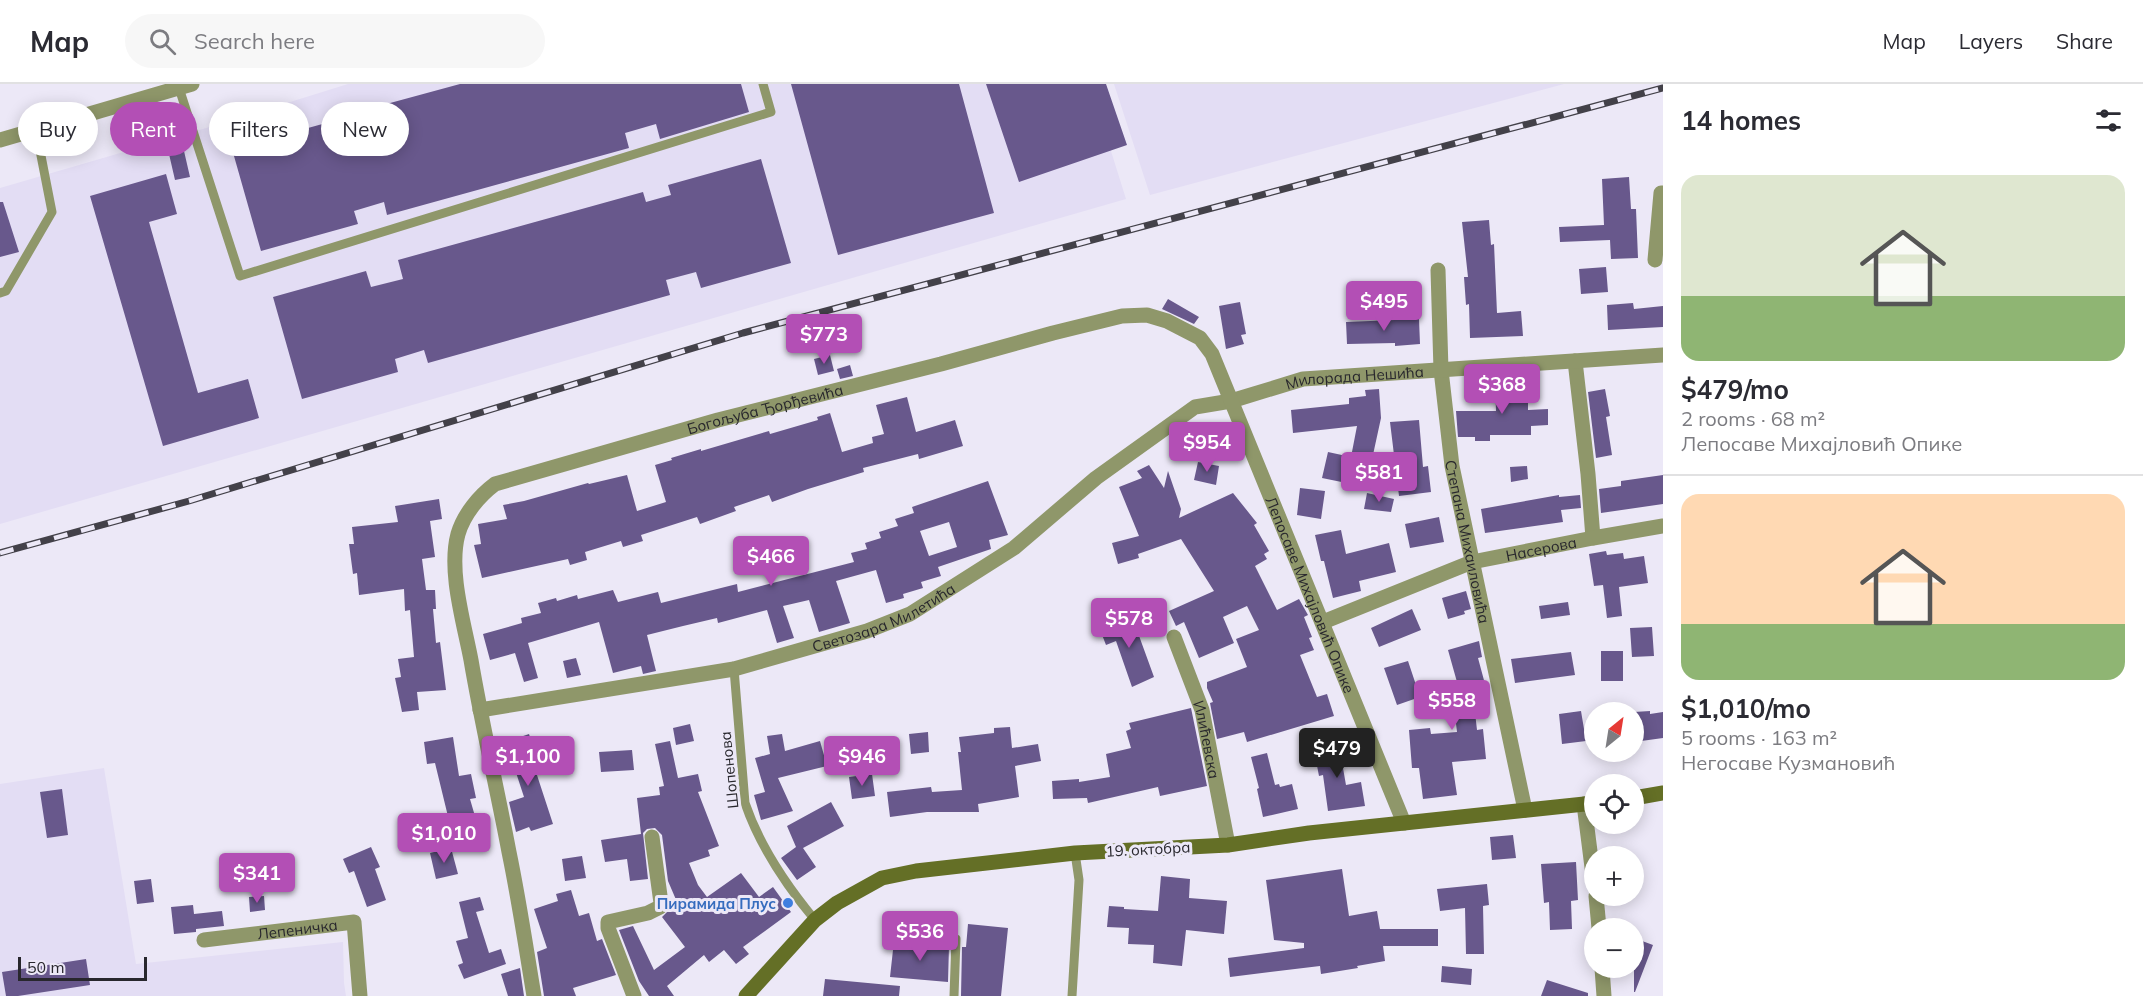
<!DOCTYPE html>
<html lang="en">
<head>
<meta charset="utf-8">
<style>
  body { margin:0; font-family:Mulish,sans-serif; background:#f7f7f7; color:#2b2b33; height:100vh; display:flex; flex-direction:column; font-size:22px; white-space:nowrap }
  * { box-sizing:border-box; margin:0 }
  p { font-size:20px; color:#7c7c81 }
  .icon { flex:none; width:33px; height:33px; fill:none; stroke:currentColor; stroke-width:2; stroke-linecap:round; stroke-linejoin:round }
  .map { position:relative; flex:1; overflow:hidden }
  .drawer { display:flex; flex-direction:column; background:#fff; width:480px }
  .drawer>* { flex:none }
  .top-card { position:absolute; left:18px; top:18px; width:570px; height:54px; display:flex; gap:12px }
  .needle { width:39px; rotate:30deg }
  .buttons { position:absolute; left:1584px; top:618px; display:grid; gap:12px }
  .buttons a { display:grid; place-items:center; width:60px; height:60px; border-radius:50%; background:#fff; box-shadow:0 3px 15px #0003; font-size:30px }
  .scale { position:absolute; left:18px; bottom:15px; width:129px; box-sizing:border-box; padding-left:6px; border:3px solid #28272d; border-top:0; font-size:16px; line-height:21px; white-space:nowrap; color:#28272d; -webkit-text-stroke:4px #ece8f7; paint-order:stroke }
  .price { position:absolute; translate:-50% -51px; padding:0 14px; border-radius:6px; background:#b34fb5; color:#fff; font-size:20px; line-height:39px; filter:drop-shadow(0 2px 3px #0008) }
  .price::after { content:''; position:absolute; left:50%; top:36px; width:18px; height:14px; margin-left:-9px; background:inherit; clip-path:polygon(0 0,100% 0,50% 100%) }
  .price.selected { background:#222; color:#fff }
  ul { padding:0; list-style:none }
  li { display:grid; align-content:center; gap:12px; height:318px; padding:0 18px }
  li+li { border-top:2px solid #e1e1e2 }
  li span { display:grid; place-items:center; height:186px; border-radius:18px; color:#555 }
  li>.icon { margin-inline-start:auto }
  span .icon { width:108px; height:108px; fill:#fffc; stroke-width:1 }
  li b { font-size:26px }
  h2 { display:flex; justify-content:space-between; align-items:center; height:72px; padding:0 18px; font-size:26px }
  .tag { padding:0 21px; border-radius:27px; background:#fff; box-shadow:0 3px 15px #0003; font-size:21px; line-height:54px }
  .tag.selected { background:#b34fb5; color:#fff }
  header { display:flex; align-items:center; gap:36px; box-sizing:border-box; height:84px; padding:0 30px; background:#fff; border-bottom:2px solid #e1e1e2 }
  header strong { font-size:28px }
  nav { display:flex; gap:33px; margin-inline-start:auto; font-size:21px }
  .search { width:420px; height:54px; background:#f7f7f7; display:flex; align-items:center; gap:15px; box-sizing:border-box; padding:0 21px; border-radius:33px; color:#7c7c81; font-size:22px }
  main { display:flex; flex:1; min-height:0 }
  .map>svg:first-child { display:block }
</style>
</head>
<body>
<header>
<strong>Map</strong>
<div class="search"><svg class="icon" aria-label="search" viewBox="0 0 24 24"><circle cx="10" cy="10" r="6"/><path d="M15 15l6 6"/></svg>Search here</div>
<nav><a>Map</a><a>Layers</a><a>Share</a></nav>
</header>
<main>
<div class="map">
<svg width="1663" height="912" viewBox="0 0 1663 912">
  <rect width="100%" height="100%" fill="#ece8f7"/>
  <path fill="#e3ddf4" d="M 348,0 L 1090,0 L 1126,115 L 0,440 L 0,104 L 213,42 Z
    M 1114,0 L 1564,0 L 1150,111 Z
    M 104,684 L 136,880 L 343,858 L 344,899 L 346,912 L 0,912 L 0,700 Z"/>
  <path fill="#68588c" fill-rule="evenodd" d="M 460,0 L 741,0 L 749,28 L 660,55 L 656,40 L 625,49 L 629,64 L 387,131 L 384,118 L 354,127 L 358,140 L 261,167 L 232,65 L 326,39 L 330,55 L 362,47 L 357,28 Z
    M 791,0 L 959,0 L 994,129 L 838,171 Z
    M 986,0 L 1106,0 L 1127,61 L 1019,98 Z
    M 184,67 L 190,93 L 175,96 L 169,70 Z
    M 761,75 L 791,179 L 701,204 L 696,188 L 666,196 L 670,211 L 428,279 L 424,266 L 395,275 L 398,288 L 302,315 L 273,213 L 366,187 L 371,203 L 403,195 L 398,176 L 643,108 L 646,118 L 671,111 L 668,101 Z
    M 166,90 L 177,130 L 149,138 L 198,309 L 248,295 L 259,334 L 163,362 L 90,112 Z
    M 1629,93 L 1631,125 L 1636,125 L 1638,174 L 1611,175 L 1610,156 L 1560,158 L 1559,143 L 1604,141 L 1602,95 Z
    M 0,118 L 3,118 L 19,168 L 0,173 Z
    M 1489,136 L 1491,161 L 1494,160 L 1497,229 L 1521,227 L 1523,252 L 1470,254 L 1469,220 L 1466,221 L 1464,193 L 1468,193 L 1462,138 Z
    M 1606,183 L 1608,208 L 1581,210 L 1579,185 Z
    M 1168,215 L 1199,233 L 1194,240 L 1162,225 Z
    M 1240,218 L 1246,250 L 1241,251 L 1244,260 L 1226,265 L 1219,222 Z
    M 1633,219 L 1634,225 L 1663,222 L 1663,243 L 1608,246 L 1607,221 Z
    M 1419,235 L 1420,260 L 1395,262 L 1395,259 L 1347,260 L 1346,238 Z
    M 830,271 L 834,287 L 818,291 L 814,275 Z
    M 850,281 L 853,292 L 840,295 L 837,285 Z
    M 1495,295 L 1521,295 L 1521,318 L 1528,318 L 1528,326 L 1548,325 L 1548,341 L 1531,342 L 1531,351 L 1490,351 L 1490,357 L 1475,357 L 1475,353 L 1458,353 L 1456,327 L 1496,327 Z
    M 1379,305 L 1381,334 L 1366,403 L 1322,394 L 1328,368 L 1351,373 L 1357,342 L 1293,349 L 1291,326 L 1349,320 L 1349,314 L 1366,312 L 1365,306 Z
    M 1605,305 L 1610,332 L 1606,333 L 1612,371 L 1596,374 L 1588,308 Z
    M 907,313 L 916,348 L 955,336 L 963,362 L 919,375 L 918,370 L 863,384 L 864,388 L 808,405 L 772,418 L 769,411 L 734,423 L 736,427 L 700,440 L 697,433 L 641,451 L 643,457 L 623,463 L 621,457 L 585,468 L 587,476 L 570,481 L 568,475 L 482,494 L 474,461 L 481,460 L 478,440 L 507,435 L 503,421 L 524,417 L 588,399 L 589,400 L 627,391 L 637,427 L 666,418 L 655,381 L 672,376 L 671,374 L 701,365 L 701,367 L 769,347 L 770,350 L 818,336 L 817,333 L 830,329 L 842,368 L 873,359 L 872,353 L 884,350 L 876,321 Z
    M 1419,336 L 1423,383 L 1428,382 L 1431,408 L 1399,412 L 1390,338 Z
    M 1198,378 L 1219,382 L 1216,401 L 1194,396 Z
    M 1149,381 L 1164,404 L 1168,387 L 1181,425 L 1179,434 L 1233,409 L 1257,439 L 1254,441 L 1269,467 L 1264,470 L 1267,475 L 1255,482 L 1277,526 L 1299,515 L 1308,531 L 1304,533 L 1312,553 L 1309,554 L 1314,566 L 1300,571 L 1317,613 L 1327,610 L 1334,632 L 1247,658 L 1244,648 L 1217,655 L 1210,619 L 1213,618 L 1207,604 L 1207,598 L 1247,583 L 1236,555 L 1259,546 L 1247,522 L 1223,533 L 1234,559 L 1199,574 L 1184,538 L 1176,542 L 1169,527 L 1214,507 L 1181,455 L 1138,470 L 1139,474 L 1118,480 L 1112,459 L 1139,452 L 1119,403 L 1142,394 L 1137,387 Z
    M 1527,382 L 1528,395 L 1511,398 L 1510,383 Z
    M 1663,391 L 1663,420 L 1601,429 L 1599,405 L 1621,402 L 1621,397 Z
    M 988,397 L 1008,451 L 989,456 L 991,465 L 938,483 L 941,492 L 921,498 L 923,504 L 903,510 L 904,514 L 886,519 L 876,486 L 836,497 L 850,539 L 819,548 L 809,516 L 783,522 L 794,554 L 777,559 L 767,526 L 718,539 L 717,534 L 683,542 L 647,551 L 656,587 L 643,590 L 641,582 L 613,589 L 599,538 L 528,559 L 538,594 L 524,598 L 515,569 L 490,576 L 483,550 L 522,539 L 521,534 L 541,529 L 538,519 L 556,514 L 557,517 L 577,511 L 578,515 L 613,506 L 618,518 L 658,508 L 661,519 L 737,500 L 738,508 L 854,478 L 851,469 L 867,465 L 865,459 L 881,454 L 879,448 L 898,442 L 895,435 L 914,429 L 912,423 ZM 949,438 L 957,463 L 929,472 L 920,447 Z
    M 1300,404 L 1325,407 L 1321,435 L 1297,431 Z
    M 1367,409 L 1394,415 L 1391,428 L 1364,425 Z
    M 1559,411 L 1559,413 L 1580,411 L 1581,424 L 1561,426 L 1563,438 L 1485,449 L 1481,425 Z
    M 439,415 L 442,435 L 430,437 L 435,473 L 422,475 L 426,506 L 435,506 L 436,525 L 433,525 L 436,559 L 440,558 L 446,606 L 417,608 L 419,626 L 402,628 L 395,594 L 401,593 L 398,575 L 414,573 L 410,526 L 405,527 L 404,505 L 359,511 L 357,489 L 353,490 L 349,460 L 354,460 L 352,443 L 398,438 L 395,422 Z
    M 1439,433 L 1444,458 L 1410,464 L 1405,440 Z
    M 1341,446 L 1346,470 L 1389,459 L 1396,488 L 1359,497 L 1361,507 L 1333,514 L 1324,477 L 1321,477 L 1315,451 Z
    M 1606,467 L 1607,471 L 1623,469 L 1624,475 L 1644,472 L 1648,499 L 1619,503 L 1622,532 L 1607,534 L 1603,501 L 1594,502 L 1589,470 Z
    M 1466,507 L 1471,525 L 1464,527 L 1465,530 L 1448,535 L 1442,514 Z
    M 1568,518 L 1570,531 L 1541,535 L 1539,522 Z
    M 1412,525 L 1421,546 L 1379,563 L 1371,544 Z
    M 1136,535 L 1140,548 L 1138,549 L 1154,593 L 1132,603 L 1116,557 L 1106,561 L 1099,543 L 1119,536 L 1121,540 Z
    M 1652,543 L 1654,572 L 1632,573 L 1630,544 Z
    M 1479,557 L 1482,573 L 1478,574 L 1485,600 L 1481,601 L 1483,608 L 1473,611 L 1477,646 L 1483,645 L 1486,675 L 1452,678 L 1457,711 L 1423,715 L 1419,684 L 1412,684 L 1409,646 L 1430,644 L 1431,650 L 1457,648 L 1455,631 L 1466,630 L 1448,566 Z
    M 1601,567 L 1623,567 L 1623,597 L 1601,597 Z
    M 1571,568 L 1575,591 L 1515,599 L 1511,575 Z
    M 576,574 L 581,591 L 567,594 L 563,577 Z
    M 1408,577 L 1420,613 L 1397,621 L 1384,584 Z
    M 1191,624 L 1207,702 L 1160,712 L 1158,703 L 1088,719 L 1087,714 L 1053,715 L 1052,697 L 1079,695 L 1079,698 L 1110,693 L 1106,670 L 1131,664 L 1126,647 L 1131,645 L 1129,639 Z
    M 1581,627 L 1586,657 L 1562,660 L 1559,630 Z
    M 1650,627 L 1650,630 L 1663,628 L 1663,654 L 1634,658 L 1634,628 Z
    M 690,640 L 694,657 L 676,661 L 673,644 Z
    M 1010,643 L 1012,664 L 1038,660 L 1041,677 L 1015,682 L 1019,713 L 978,720 L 979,728 L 927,728 L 890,733 L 887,708 L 931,703 L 932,708 L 962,706 L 958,668 L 961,668 L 959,653 L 994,649 L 994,644 Z
    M 928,648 L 929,668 L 911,670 L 909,650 Z
    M 529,650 L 540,683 L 535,685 L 553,740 L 531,747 L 529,743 L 516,748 L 509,718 L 524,713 L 506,658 Z
    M 782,650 L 785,667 L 820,657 L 827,682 L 778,694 L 793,727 L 761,736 L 754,711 L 765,708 L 755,674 L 770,670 L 767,652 Z
    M 453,653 L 459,692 L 471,690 L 476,714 L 470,715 L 479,746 L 453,753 L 435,679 L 427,680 L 424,658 Z
    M 1338,656 L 1346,701 L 1361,698 L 1365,722 L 1328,727 L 1323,691 L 1319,692 L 1313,661 Z
    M 670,657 L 678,694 L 698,690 L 702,707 L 698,708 L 719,762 L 708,766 L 710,772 L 689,779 L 698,801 L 707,813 L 741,789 L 759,813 L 773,803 L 791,828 L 743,863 L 749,870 L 736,880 L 724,866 L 709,878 L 704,871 L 667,902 L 674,912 L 649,912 L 639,897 L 619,846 L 633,842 L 654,886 L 685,863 L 662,833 L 677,818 L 668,797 L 662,751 L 655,744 L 647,745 L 643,749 L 648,795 L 630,797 L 627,775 L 605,778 L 601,756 L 641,750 L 637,714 L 660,711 L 659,703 L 664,702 L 655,660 Z
    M 632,666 L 634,686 L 601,688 L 599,668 Z
    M 1267,669 L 1275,701 L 1279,700 L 1280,703 L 1292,700 L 1298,725 L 1263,733 L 1257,705 L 1259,704 L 1251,673 Z
    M 872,690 L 875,712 L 852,715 L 849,693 Z
    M 62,705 L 68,751 L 47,754 L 40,708 Z
    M 831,718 L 844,742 L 803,764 L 816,783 L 797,796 L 781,774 L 796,763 L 787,742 Z
    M 1513,751 L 1516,774 L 1492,776 L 1490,753 Z
    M 371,763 L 380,783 L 375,785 L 386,816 L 367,823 L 354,787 L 349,789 L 343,775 Z
    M 451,764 L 458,790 L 436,795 L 430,769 Z
    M 582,772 L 586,794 L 565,797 L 562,775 Z
    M 1576,778 L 1578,816 L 1571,817 L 1572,845 L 1550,846 L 1549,818 L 1544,819 L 1541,780 Z
    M 1342,785 L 1349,832 L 1377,827 L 1380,845 L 1438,845 L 1438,862 L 1383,862 L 1385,877 L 1357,882 L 1358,884 L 1321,890 L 1320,882 L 1230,893 L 1228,874 L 1304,864 L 1304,859 L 1274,856 L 1266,796 Z
    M 1161,792 L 1190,795 L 1189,814 L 1227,817 L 1224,850 L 1186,846 L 1182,882 L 1153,879 L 1154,861 L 1128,860 L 1129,844 L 1107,843 L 1109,822 L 1124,823 L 1124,825 L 1158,827 Z
    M 151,795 L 154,818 L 137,820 L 134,797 Z
    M 1487,800 L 1489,821 L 1483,822 L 1484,870 L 1466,870 L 1465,824 L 1440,827 L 1437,805 Z
    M 571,806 L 579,832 L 589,829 L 597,857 L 602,855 L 616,891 L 573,904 L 576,912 L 544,912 L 537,868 L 547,864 L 534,825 L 558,817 L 556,810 Z
    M 264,812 L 265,826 L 250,828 L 249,813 Z
    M 480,813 L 484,826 L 476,828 L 489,869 L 501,865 L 506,880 L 464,895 L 458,881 L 463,879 L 456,857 L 468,854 L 459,818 Z
    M 193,821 L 194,830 L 222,827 L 224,842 L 196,845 L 196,848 L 174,850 L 171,823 Z
    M 968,840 L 1008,844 L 1001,912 L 961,912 L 962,863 L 966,863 Z
    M 1634,854 L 1653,861 L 1635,908 L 1634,908 Z
    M 894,857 L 949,862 L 948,898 L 890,893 Z
    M 86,875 L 90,901 L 18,912 L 6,912 L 2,888 Z
    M 1442,882 L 1472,885 L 1471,901 L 1441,898 Z
    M 520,884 L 524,912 L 508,912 L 501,890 Z
    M 825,895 L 900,902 L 899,912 L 823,912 Z
    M 1547,896 L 1588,909 L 1588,912 L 1541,912 Z"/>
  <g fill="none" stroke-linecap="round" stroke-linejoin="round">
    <path stroke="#8f976a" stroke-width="9" d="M 179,4 L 240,192 L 771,28 L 763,0
      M 0,209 L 6,207 L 52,128 L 36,46
      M 734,585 L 745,719 C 760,763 786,801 815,836
      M 913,851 L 956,855 L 954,912
      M 1072,912 L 1079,796 L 1075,769"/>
    <g stroke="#8f976a" stroke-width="15">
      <path d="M 0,56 L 192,0"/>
      <path d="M 1655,176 L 1661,109 L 1663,109"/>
      <path id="s1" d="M 1438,186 L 1441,286 L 1452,382 L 1525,726"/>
      <path d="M 1575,277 L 1588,390 L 1593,454"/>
      <path id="s2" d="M 1323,538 L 1472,478 L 1593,454 L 1663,442"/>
      <path id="s3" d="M 1174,553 L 1202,626 L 1228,761"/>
      <path id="s4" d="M 480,626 L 734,585 L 867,547 L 910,530 L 1014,464 L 1096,394 L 1195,323 L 1231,317 L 1303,295 L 1663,271"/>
      <path d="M 1584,720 L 1594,799"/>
      <path d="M 1596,812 L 1599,844"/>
      <path id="s5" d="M 204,856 L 354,838 L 360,912"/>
      <path d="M 1602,884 L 1604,912"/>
      <path id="s6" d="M 534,912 C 526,864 519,816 509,768 C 497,704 482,641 471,576 C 464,539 448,487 458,450 C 464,430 479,412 495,400 L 718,336 L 941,280 L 1053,249 L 1122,232 L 1147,231 L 1167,237 L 1200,254 L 1212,270 L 1404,739"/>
      <path d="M 634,912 L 608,844 L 608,838 L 648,829 L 660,823 L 661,819 L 652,753"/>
    </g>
    <path stroke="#646f26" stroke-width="15" d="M 1634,714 L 1663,709
      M 746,912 L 815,836 L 837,819 L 882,794 L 916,787 L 1075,769 L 1228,761 L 1309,749 L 1594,719"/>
    <g stroke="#434149" stroke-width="7">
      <path id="rail" d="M 0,469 L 189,417 L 743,249 L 1663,4"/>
    </g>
    <use href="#rail" stroke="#ece8f7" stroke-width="4.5" stroke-dasharray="14" stroke-linecap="butt"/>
  </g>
  <circle fill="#3f7fe0" stroke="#ece8f7" stroke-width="2" cx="788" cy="819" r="6"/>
  <g text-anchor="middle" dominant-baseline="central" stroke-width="6" stroke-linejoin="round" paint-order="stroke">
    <g font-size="15" fill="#28272d" stroke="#ece8f7">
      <text stroke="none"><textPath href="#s4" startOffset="958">Милорада Нешића</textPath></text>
      <text stroke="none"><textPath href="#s6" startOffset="813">Богољуба Ђорђевића</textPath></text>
      <text stroke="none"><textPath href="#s1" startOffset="274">Степана Михаиловића</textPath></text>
      <text stroke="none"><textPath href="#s2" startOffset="231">Насерова</textPath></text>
      <text stroke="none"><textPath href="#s6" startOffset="1545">Лепосаве Михајловић Опике</textPath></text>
      <text stroke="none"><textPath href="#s4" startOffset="416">Светозара Милетића</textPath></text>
      <text stroke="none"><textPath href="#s3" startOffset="108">Илићевска</textPath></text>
      <text transform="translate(729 686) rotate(-96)">Шопенова</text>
      <text transform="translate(1148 765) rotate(-3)">19. октобра</text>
      <text stroke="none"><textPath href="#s5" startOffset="94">Лепеничка</textPath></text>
    </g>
    <g font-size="15" font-weight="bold" fill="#366cbe" stroke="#ece8f7" text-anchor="end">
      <text x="776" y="819">Пирамида Плус</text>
    </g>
  </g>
</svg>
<div class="buttons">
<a><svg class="needle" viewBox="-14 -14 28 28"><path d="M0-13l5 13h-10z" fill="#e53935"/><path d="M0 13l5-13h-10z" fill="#7c7c81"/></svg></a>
<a><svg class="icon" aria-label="locate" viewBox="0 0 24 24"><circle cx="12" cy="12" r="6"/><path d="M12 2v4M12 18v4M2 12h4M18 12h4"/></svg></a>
<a>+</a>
<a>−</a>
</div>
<div class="scale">50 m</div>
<b class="price" style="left:1384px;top:248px">$495</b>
<b class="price" style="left:824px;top:281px">$773</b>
<b class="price" style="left:1502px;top:331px">$368</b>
<b class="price" style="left:1207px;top:389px">$954</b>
<b class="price" style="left:1379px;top:419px">$581</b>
<b class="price" style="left:771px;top:503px">$466</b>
<b class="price" style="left:1129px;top:565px">$578</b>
<b class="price" style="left:1452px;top:647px">$558</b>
<b class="price selected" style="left:1337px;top:695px">$479</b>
<b class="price" style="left:528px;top:703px">$1,100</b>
<b class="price" style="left:862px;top:703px">$946</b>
<b class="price" style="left:444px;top:780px">$1,010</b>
<b class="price" style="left:257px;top:820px">$341</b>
<b class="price" style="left:920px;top:878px">$536</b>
<div class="top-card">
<a class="tag">Buy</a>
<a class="tag selected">Rent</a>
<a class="tag">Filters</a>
<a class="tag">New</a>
</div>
</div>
<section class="drawer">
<h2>14 homes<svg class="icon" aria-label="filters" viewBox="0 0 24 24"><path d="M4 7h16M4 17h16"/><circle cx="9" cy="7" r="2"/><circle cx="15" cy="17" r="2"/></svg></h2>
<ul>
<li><span style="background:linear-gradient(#dfe7d0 65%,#8fb573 0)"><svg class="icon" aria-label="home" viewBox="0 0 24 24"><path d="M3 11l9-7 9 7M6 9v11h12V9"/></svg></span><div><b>$479/mo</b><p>2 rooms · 68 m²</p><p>Лепосаве Михајловић Опике</p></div></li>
<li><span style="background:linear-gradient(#ffd9b3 70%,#8fb573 0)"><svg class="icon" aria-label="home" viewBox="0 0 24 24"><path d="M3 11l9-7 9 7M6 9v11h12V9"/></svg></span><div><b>$1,010/mo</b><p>5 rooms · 163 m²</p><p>Негосаве Кузмановић</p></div></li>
</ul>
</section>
</main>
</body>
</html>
